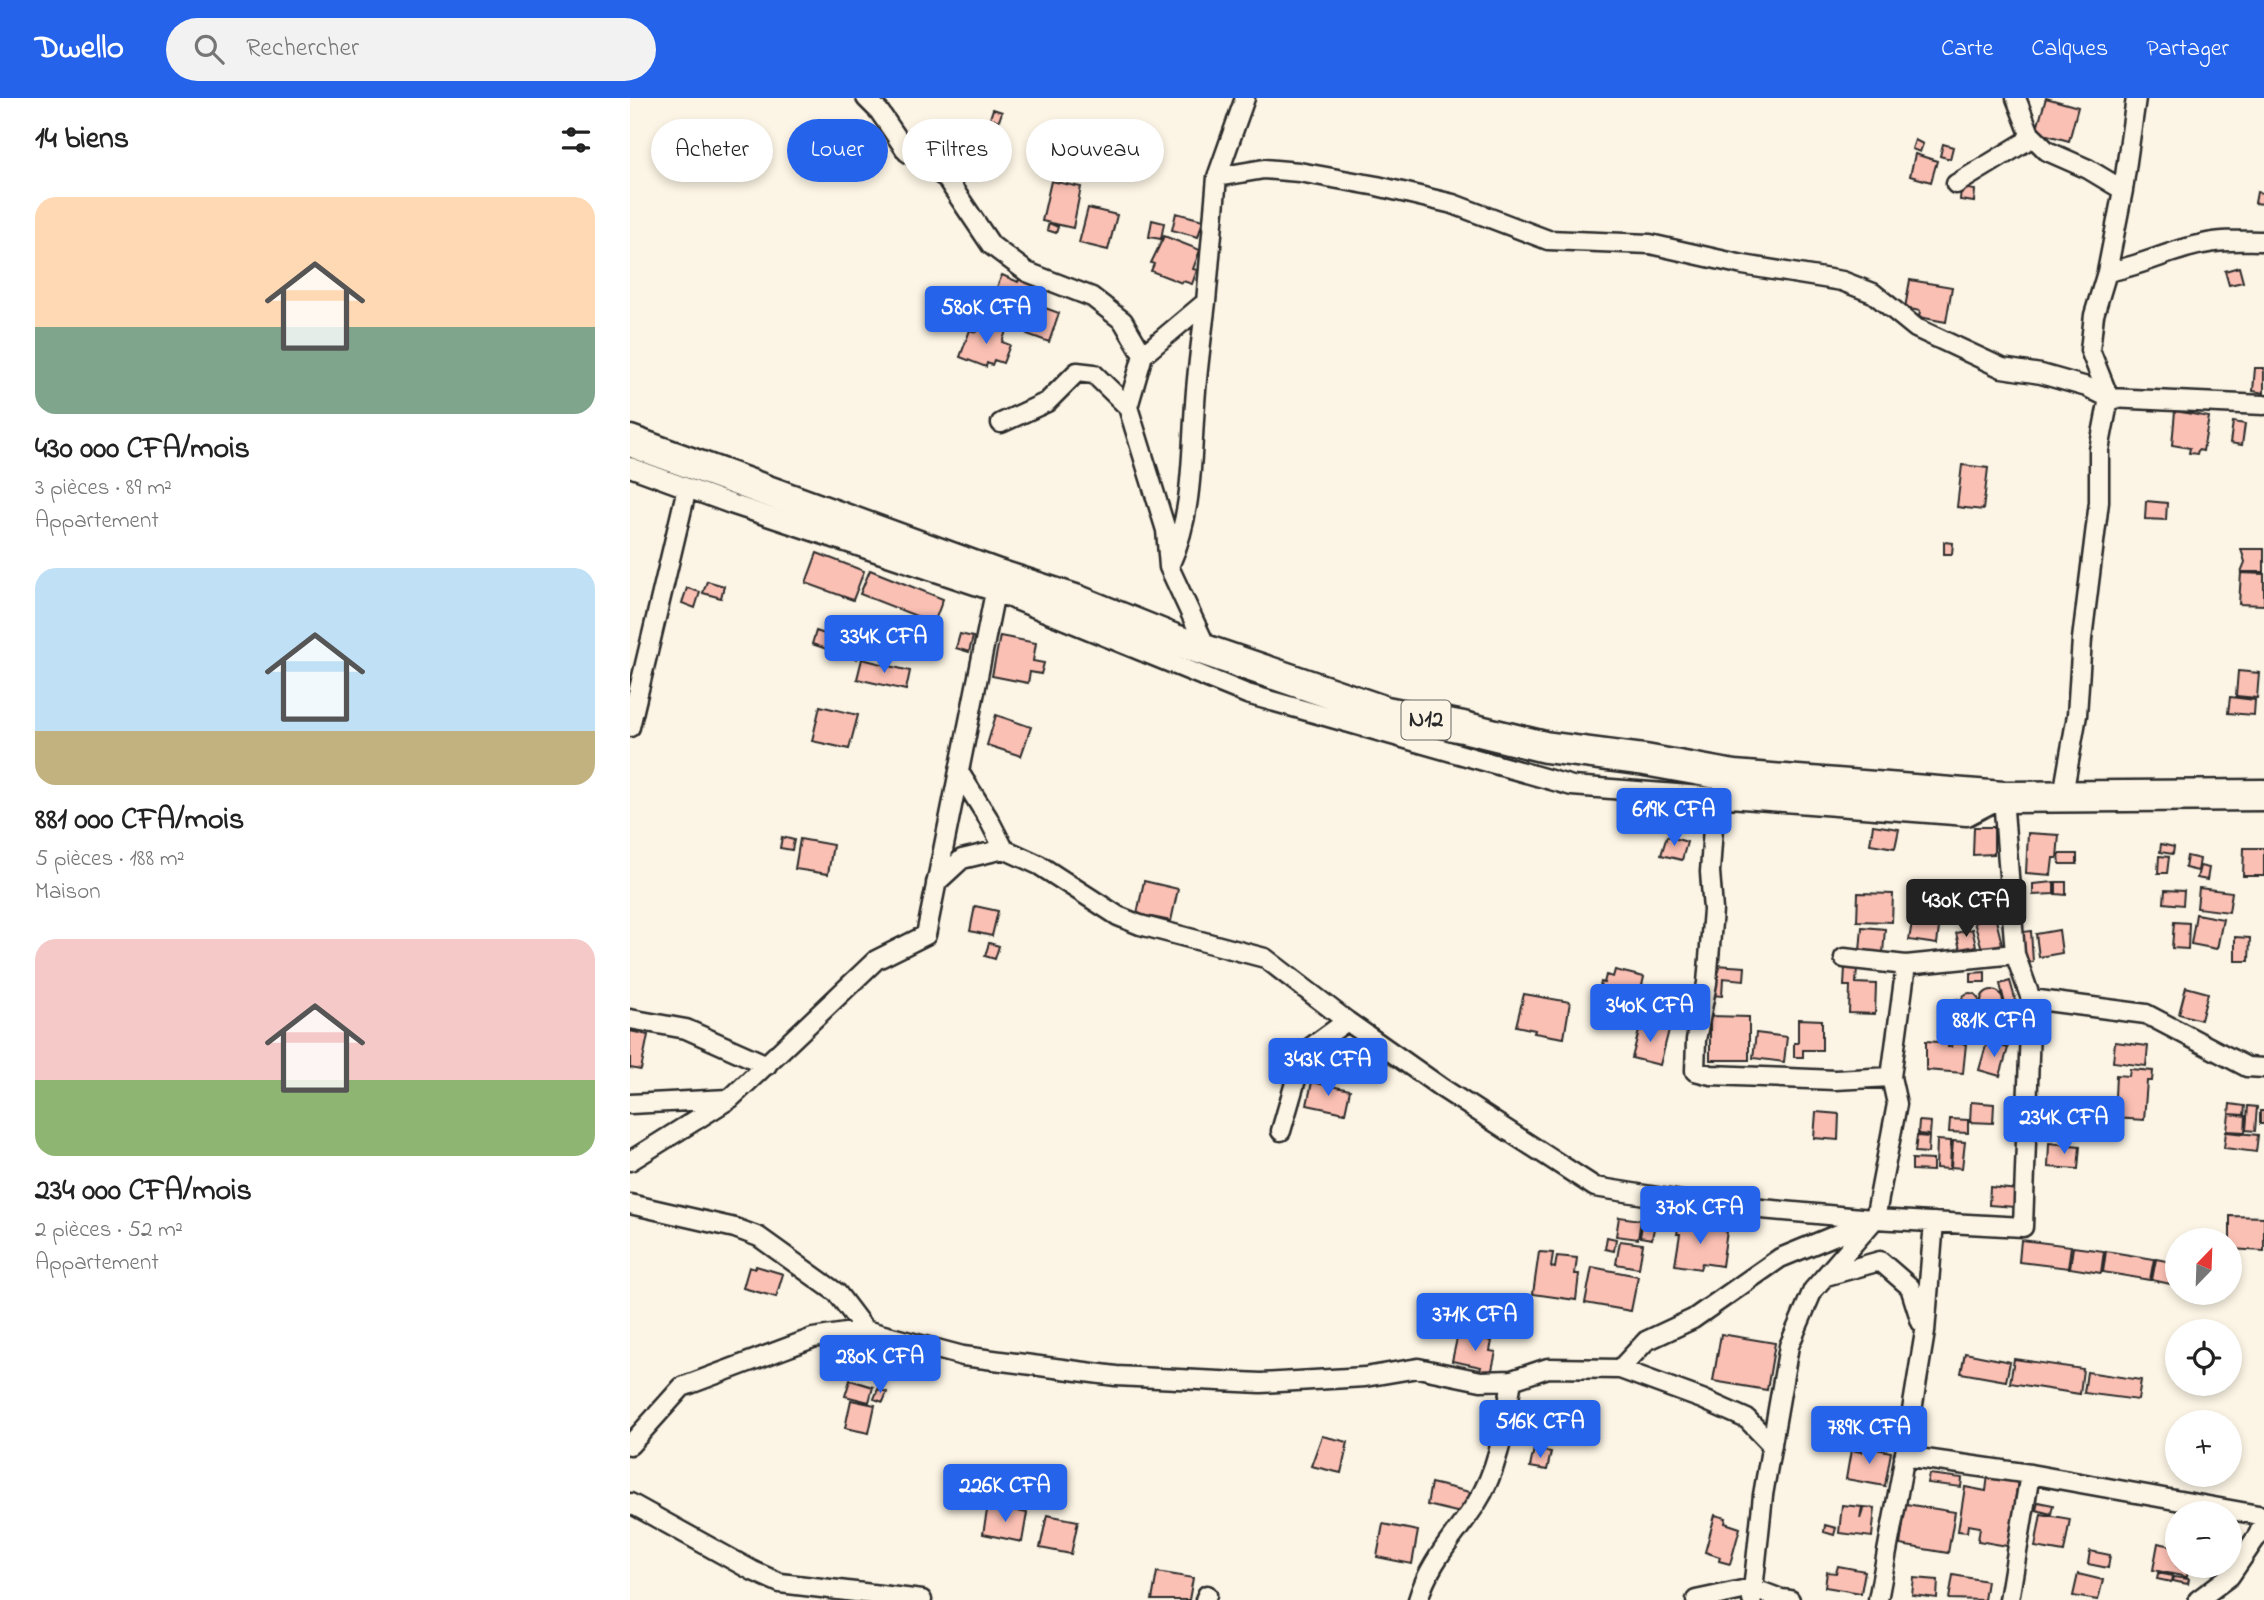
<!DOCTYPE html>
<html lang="fr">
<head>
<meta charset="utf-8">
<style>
  body { margin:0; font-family:"Indie Flower",sans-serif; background:#f2f2f2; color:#222; height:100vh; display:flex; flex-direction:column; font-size:26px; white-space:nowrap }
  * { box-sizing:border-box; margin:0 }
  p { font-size:23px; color:#767676 }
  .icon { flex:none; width:38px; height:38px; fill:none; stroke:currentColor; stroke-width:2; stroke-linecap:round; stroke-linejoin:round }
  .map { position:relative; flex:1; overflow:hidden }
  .panel { display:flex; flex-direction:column; background:#fff; width:630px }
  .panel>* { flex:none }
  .hud { position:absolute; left:21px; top:21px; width:665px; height:63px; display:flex; gap:14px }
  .needle { width:46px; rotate:23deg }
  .fabs { position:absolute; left:1535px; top:1130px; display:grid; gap:14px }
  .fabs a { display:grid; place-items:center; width:77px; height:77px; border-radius:50%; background:#fff; box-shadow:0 4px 10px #0003; font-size:35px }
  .price { position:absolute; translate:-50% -60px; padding:0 16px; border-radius:7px; background:#2563eb; color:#fff; font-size:23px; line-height:46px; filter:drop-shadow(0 2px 4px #0008) }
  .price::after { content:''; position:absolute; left:50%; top:42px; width:21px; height:16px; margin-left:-10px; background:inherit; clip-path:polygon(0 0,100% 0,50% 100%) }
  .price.current { background:#222; color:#fff }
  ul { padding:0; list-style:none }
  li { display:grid; align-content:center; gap:14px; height:371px; padding:0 35px }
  li span { display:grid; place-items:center; height:217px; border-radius:21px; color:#555 }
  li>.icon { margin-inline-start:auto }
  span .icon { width:126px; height:126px; fill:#fffc; stroke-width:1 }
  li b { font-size:30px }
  h2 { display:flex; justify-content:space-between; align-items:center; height:84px; padding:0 35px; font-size:30px }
  .tag { padding:0 24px; border-radius:32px; background:#fff; box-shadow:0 4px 10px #0003; font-size:24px; line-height:63px }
  .tag.current { background:#2563eb; color:#fff }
  header { display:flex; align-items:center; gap:42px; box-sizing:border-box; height:98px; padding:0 35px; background:#2563eb; color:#fff }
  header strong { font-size:33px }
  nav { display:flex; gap:38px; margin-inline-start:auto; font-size:24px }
  .search { width:490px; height:63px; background:#f2f2f2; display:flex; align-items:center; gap:18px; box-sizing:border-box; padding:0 24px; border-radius:38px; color:#767676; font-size:26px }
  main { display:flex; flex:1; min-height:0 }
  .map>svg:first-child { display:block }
</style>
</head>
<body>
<header>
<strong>Dwello</strong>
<div class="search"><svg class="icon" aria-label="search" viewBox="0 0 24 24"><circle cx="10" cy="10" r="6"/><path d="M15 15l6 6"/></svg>Rechercher</div>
<nav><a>Carte</a><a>Calques</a><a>Partager</a></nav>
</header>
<main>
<section class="panel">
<h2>14 biens<svg class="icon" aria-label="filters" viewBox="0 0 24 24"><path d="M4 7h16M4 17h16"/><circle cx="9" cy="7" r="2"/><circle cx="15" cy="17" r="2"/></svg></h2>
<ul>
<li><span style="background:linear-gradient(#ffd9b3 60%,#7fa58c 0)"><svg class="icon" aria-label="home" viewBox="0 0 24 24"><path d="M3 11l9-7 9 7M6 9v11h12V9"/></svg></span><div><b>430 000 CFA/mois</b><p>3 pièces · 89 m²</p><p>Appartement</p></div></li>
<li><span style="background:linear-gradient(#bfe0f5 75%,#c2b280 0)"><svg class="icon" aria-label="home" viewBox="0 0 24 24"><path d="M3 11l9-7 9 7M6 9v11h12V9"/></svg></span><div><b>881 000 CFA/mois</b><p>5 pièces · 188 m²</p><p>Maison</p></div></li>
<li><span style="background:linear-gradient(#f6c9c9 65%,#8fb573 0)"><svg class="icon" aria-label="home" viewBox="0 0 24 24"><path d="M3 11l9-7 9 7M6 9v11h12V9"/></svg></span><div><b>234 000 CFA/mois</b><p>2 pièces · 52 m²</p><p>Appartement</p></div></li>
</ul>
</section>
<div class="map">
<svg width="1634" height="1502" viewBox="0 0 1634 1502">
  <rect width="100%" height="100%" fill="#fcf5e5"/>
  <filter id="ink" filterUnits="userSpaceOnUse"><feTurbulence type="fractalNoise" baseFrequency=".0143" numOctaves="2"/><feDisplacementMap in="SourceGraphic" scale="14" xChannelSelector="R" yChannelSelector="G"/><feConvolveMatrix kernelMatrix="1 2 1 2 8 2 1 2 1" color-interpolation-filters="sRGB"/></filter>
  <g filter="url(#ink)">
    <path fill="#fbc0b4" stroke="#2b2b2b" stroke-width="2" d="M 1416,0 L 1448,9 L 1439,43 L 1406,34 Z
      M 363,11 L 372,14 L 369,23 L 360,20 Z
      M 1285,42 L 1293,46 L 1290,54 L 1282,51 Z
      M 1313,46 L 1323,49 L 1320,61 L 1310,58 Z
      M 1285,56 L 1307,63 L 1301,84 L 1280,78 Z
      M 421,83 L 451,89 L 443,130 L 412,123 Z
      M 1331,90 L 1345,92 L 1344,104 L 1330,102 Z
      M 1627,94 L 1634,95 L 1634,106 L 1625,105 Z
      M 458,110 L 487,117 L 478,152 L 449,145 Z
      M 546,115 L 573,122 L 568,139 L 542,132 Z
      M 522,122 L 534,125 L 531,141 L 519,139 Z
      M 419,125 L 428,129 L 426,135 L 417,132 Z
      M 534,138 L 570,152 L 563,171 L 567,172 L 562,186 L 553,183 L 552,185 L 521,173 L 524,166 L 521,165 Z
      M 1609,169 L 1613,184 L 1599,187 L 1595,173 Z
      M 372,177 L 388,184 L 391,177 L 410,185 L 391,230 L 381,225 L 383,220 L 380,218 L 378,224 L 365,219 L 367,215 L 364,214 L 363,217 L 352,212 L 360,192 L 365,194 Z
      M 1280,182 L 1322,189 L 1316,224 L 1289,219 L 1290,213 L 1275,210 Z
      M 407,207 L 429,215 L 419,244 L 397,236 Z
      M 363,226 L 377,231 L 372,244 L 380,247 L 373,265 L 364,262 L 362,267 L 357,265 L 356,269 L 330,259 L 340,232 L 346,234 L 349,227 L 361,232 Z
      M 1625,270 L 1634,270 L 1634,295 L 1623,293 Z
      M 1545,313 L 1579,319 L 1573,353 L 1568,352 L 1567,356 L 1559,355 L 1560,350 L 1542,347 Z
      M 1603,324 L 1615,326 L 1612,347 L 1600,345 Z
      M 1332,367 L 1358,370 L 1353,412 L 1327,409 Z
      M 1516,403 L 1537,405 L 1536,422 L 1515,421 Z
      M 1314,444 L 1323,445 L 1322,456 L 1314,456 Z
      M 1611,451 L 1634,451 L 1634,474 L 1611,474 L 1615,464 Z
      M 187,455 L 234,473 L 223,502 L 176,485 Z
      M 240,472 L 313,501 L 304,525 L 230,496 Z
      M 1611,475 L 1634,476 L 1634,507 L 1609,506 Z
      M 77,483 L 94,488 L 91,500 L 73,495 Z
      M 57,490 L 70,494 L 65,510 L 52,505 Z
      M 186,533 L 231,548 L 227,561 L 182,546 Z
      M 330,536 L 343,539 L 339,554 L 326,550 Z
      M 370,538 L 406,545 L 403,563 L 414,565 L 411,576 L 400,574 L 398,585 L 362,578 Z
      M 232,561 L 280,573 L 276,592 L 227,581 Z
      M 1608,573 L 1629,575 L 1627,600 L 1606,598 Z
      M 1600,599 L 1625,602 L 1624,617 L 1598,615 Z
      M 190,608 L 228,617 L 219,651 L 182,643 Z
      M 366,617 L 401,629 L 391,658 L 357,647 Z
      M 1243,727 L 1269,731 L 1265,750 L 1240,746 Z
      M 1344,729 L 1364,729 L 1364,756 L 1343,757 Z
      M 1398,735 L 1429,737 L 1427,760 L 1423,760 L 1421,777 L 1396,775 Z
      M 1037,738 L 1057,744 L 1052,762 L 1031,757 Z
      M 152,739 L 164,742 L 162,752 L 150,750 Z
      M 170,741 L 203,747 L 198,776 L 165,771 Z
      M 1531,746 L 1544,749 L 1543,756 L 1530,754 Z
      M 1614,750 L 1634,750 L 1634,778 L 1613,778 Z
      M 1429,756 L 1447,756 L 1447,766 L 1430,766 Z
      M 1529,758 L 1539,759 L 1537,775 L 1528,775 Z
      M 1557,758 L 1570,761 L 1568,773 L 1555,770 Z
      M 1570,768 L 1579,770 L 1577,782 L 1567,780 Z
      M 514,783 L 548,791 L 541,823 L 507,816 Z
      M 1424,784 L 1424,796 L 1403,797 L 1403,786 Z
      M 1426,784 L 1436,784 L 1436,797 L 1426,796 Z
      M 1569,790 L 1602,794 L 1599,814 L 1567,810 Z
      M 1535,792 L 1554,793 L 1553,807 L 1534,805 Z
      M 1228,795 L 1263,796 L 1262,824 L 1227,823 Z
      M 1286,801 L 1312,805 L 1307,846 L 1279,842 Z
      M 345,808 L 368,813 L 362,838 L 340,833 Z
      M 1566,816 L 1593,821 L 1587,851 L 1561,846 Z
      M 1365,818 L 1372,846 L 1352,851 L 1344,824 Z
      M 1544,824 L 1559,825 L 1558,851 L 1542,850 Z
      M 1232,829 L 1255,831 L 1253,855 L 1230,853 Z
      M 1342,831 L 1346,848 L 1330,851 L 1326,835 Z
      M 1429,832 L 1432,855 L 1409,859 L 1406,836 Z
      M 1401,833 L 1403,864 L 1396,865 L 1393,834 Z
      M 1605,839 L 1620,840 L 1619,863 L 1605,863 Z
      M 359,845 L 369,848 L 365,861 L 355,858 Z
      M 1084,867 L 1115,869 L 1114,882 L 1093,880 L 1092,898 L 1082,897 Z
      M 1215,869 L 1227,869 L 1226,885 L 1246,886 L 1245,916 L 1219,915 L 1220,888 L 1214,888 Z
      M 985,872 L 1014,879 L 1007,909 L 993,905 L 993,908 L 967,902 L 971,884 L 974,885 L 976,877 L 983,879 Z
      M 1355,874 L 1355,884 L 1341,884 L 1341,875 Z
      M 1380,883 L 1388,911 L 1377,914 L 1370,886 Z
      M 1556,889 L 1578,895 L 1571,922 L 1549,916 Z
      M1351 903a11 11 0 1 1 22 0a11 11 0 1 1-22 0Z
      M1331 904a9 9 0 1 1 18 0a9 9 0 1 1-18 0Z
      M 894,896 L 940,904 L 934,940 L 904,935 L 905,932 L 886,928 Z
      M 1328,901 L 1331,917 L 1313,921 L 1310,905 Z
      M 1080,918 L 1119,919 L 1119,962 L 1080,962 Z
      M 1168,921 L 1192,922 L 1192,952 L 1173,952 L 1173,959 L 1164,959 L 1164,945 L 1168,945 Z
      M 1011,925 L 1039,932 L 1030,967 L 1002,960 Z
      M 0,933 L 18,937 L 11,972 L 0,970 Z
      M 1126,935 L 1157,939 L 1154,964 L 1123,960 Z
      M 1296,943 L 1319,945 L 1318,949 L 1321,949 L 1322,945 L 1336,946 L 1333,975 L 1296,972 Z
      M 1357,944 L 1378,950 L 1370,978 L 1349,972 Z
      M 1485,944 L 1518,948 L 1516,968 L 1483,964 Z
      M 1500,971 L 1523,973 L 1522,983 L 1517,983 L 1514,1022 L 1484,1020 L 1486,977 L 1499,978 Z
      M 682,984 L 720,992 L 715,1015 L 677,1007 Z
      M 1341,1004 L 1364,1006 L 1363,1025 L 1340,1024 Z
      M 1600,1006 L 1615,1008 L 1614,1017 L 1599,1016 Z
      M 1618,1008 L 1627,1009 L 1625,1033 L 1616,1032 Z
      M 1630,1013 L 1634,1013 L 1634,1026 L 1630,1026 Z
      M 1186,1014 L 1209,1016 L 1208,1042 L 1184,1040 Z
      M 1599,1016 L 1616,1018 L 1615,1034 L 1597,1033 Z
      M 1320,1021 L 1338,1022 L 1338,1035 L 1319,1034 Z
      M 1289,1023 L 1301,1024 L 1300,1037 L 1288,1036 Z
      M 1596,1034 L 1628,1037 L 1626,1054 L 1594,1050 Z
      M 1287,1038 L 1299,1039 L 1298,1055 L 1285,1054 Z
      M 1307,1042 L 1321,1043 L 1320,1071 L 1306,1070 Z
      M 1323,1043 L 1335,1044 L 1332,1070 L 1321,1069 Z
      M 1419,1045 L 1450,1048 L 1448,1071 L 1418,1069 Z
      M 1282,1061 L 1303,1062 L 1303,1073 L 1282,1072 Z
      M 1360,1089 L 1387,1092 L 1385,1109 L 1359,1107 Z
      M 1600,1118 L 1634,1119 L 1634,1153 L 1600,1151 Z
      M 989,1119 L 1011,1122 L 1008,1141 L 986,1138 Z
      M 1013,1123 L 1025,1125 L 1022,1141 L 1010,1139 Z
      M 1049,1125 L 1097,1133 L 1092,1168 L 1072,1165 L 1070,1171 L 1045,1167 L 1050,1136 L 1047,1136 Z
      M 977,1139 L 986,1141 L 984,1153 L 975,1151 Z
      M 1391,1142 L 1441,1148 L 1438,1170 L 1389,1164 Z
      M 990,1143 L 1013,1146 L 1009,1170 L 986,1166 Z
      M 1443,1149 L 1474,1153 L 1471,1175 L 1440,1170 Z
      M 1476,1153 L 1524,1161 L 1520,1182 L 1473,1174 Z
      M 909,1154 L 923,1155 L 921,1169 L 925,1170 L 927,1158 L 947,1160 L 945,1176 L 949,1176 L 946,1202 L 903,1196 Z
      M 1526,1161 L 1547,1165 L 1545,1187 L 1522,1182 Z
      M 126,1168 L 153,1176 L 146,1199 L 113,1190 L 119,1169 L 125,1171 Z
      M 962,1169 L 1008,1178 L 1001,1213 L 955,1205 Z
      M 828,1236 L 862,1243 L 860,1253 L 866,1254 L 861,1276 L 849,1274 L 851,1269 L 822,1263 Z
      M 1091,1236 L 1145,1245 L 1137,1292 L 1083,1283 Z
      M 1335,1255 L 1380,1264 L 1376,1283 L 1331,1275 Z
      M 1384,1261 L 1453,1271 L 1450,1296 L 1380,1285 Z
      M 1457,1274 L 1511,1282 L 1508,1302 L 1454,1295 Z
      M 220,1282 L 243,1289 L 239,1304 L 215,1298 Z
      M 248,1291 L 257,1294 L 253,1304 L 244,1301 Z
      M 221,1302 L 245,1307 L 239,1335 L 215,1330 Z
      M 692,1338 L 718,1344 L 711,1375 L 681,1368 Z
      M 1232,1348 L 1261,1354 L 1255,1388 L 1216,1381 L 1221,1352 L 1231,1354 Z
      M 904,1351 L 921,1354 L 917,1372 L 900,1369 Z
      M 1299,1376 L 1332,1380 L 1331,1389 L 1297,1385 Z
      M 1358,1377 L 1388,1382 L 1385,1403 L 1391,1404 L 1383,1449 L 1348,1443 L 1350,1429 L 1338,1427 L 1337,1434 L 1328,1433 L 1335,1389 L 1356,1393 Z
      M 801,1385 L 840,1394 L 835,1416 L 797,1407 Z
      M 1408,1404 L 1423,1407 L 1421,1416 L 1406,1412 Z
      M 1276,1406 L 1325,1414 L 1318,1455 L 1270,1447 Z
      M 358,1407 L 397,1415 L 392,1444 L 353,1436 Z
      M 1212,1407 L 1232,1409 L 1230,1421 L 1234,1409 L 1245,1410 L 1242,1439 L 1209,1435 Z
      M 1411,1416 L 1440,1421 L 1434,1454 L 1405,1449 Z
      M 417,1417 L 448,1423 L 441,1456 L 410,1450 Z
      M 1085,1417 L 1096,1420 L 1095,1425 L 1110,1430 L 1100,1466 L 1089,1463 L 1090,1459 L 1075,1454 Z
      M 753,1426 L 788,1433 L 782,1466 L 747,1459 Z
      M 1195,1427 L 1206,1430 L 1204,1437 L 1194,1434 Z
      M 1528,1445 L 1547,1449 L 1547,1468 L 1559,1468 L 1557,1479 L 1523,1472 Z
      M 1460,1453 L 1480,1457 L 1478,1470 L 1458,1466 Z
      M 1208,1468 L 1235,1473 L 1231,1495 L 1195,1489 L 1197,1474 L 1206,1475 Z
      M 527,1474 L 563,1480 L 559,1502 L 522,1502 Z
      M 1528,1475 L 1542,1478 L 1541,1484 L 1527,1481 Z
      M 1448,1476 L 1473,1482 L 1468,1502 L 1443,1498 Z
      M 1323,1477 L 1357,1483 L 1354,1502 L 1319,1501 Z
      M 1543,1479 L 1559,1481 L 1558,1486 L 1542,1483 Z
      M 1284,1480 L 1308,1482 L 1307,1500 L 1282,1497 Z"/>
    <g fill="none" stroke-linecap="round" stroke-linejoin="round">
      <g stroke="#2b2b2b" stroke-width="23">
        <path id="street" d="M 236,0 L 249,13 L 277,54 L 316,80 L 361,147 L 397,174 L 462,199 L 493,223 L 513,257
          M 1386,0 L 1400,36 L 1417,53 L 1458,71 L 1493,92
          M 587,79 L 634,71 L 669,74 L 747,88 L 823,106 L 918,142 L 1020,146 L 1113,167 L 1212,183 L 1243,195 L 1286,230 L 1372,270 L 1411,276 L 1457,289 L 1479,300 L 1634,307
          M 1326,86 L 1395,44 L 1400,36
          M 1477,174 C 1512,168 1540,152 1573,146 C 1593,141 1614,143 1634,143
          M 371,325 L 417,304 L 447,274 L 464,276 L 498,309
          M 0,369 L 101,406 L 366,494 L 617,596 L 942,688 L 1337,718 L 1373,699 L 1385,856 L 1401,901 L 1393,1129 L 1245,1121 L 1150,1160 L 1063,1221 L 1016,1243 L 990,1271
          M 540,466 C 563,416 561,360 565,306 C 567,272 572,238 576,204
          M 578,553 L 539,469 L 536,432 L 498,309 L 513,257 L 576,204 L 587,79 L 615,0
          M 0,629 L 57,390
          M 329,674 L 358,720 L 374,751 L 409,767 L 488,818 L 510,827 L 635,860 L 717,923 L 812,990 L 965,1089 L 1065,1105 L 1242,1121
          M 1433,697 L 1447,617 L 1452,541 L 1469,404 L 1469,352 L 1479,300 L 1460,252 L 1464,217 L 1477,174 L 1493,92 L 1506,0
          M 1085,699 L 1080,774 L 1083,812 L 1077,885 L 1066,942 L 1065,973 L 1081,977 L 1205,982 L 1261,979 L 1276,867 L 1214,860
          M 306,785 L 332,761 L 374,751
          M 1276,867 L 1385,856
          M 1401,901 L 1516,916 L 1617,969 L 1634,970
          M 0,921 L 56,931 L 137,967
          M 0,1006 L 98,1001
          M 651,1033 L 674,954 L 717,923
          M 0,1063 L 101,1000 L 246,862 L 296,837 L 367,484
          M 0,1106 L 105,1130 L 129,1139 L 207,1195 L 235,1232 L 333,1258 L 486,1278 L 631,1285 L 735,1279 L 788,1270 L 851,1283 L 882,1282 L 918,1270 L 990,1271 L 1072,1301 L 1117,1321 L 1142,1347
          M 1196,1178 L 1250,1163 L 1280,1189 L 1291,1224
          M 0,1347 L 52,1289 L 183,1240 L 235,1232
          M 1274,1358 L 1400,1376 L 1634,1418
          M 0,1405 L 123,1473 L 150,1485 L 292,1502
          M 575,1502 L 577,1497
          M 788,1502 C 799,1464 825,1438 846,1406 C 870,1369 875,1324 882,1282
          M 1066,1502 L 1122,1490 L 1151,1501 L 1160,1502
          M 1122,1502 L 1133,1397 L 1159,1248 L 1183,1192 L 1245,1121 L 1267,1006 L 1261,979
          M 1248,1502 L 1271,1379 L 1295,1234 L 1304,1124
          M 1379,1502 L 1400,1376
          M 1568,1502 L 1600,1478 L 1628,1437 L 1634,1423"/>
      </g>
      <g stroke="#2b2b2b" stroke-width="35">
        <path id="primary" d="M 0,343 L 368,477 L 448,503 L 545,542 L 756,614 L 833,629 L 915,649 L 1015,662 L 1104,678 L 1373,699 L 1634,697"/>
      </g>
      <use href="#street" stroke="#fcf5e5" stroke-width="18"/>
      <use href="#primary" stroke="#fcf5e5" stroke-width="30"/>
    </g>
  </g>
  <g text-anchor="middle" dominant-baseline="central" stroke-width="5" stroke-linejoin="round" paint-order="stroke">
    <rect fill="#fcf5e5" stroke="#6a6863" stroke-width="2" x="771.5" y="602.5" width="49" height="39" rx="5"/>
    <g font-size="23" font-weight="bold" fill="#2b2b2b">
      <text x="796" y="622">N12</text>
    </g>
  </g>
</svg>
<div class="fabs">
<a><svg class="needle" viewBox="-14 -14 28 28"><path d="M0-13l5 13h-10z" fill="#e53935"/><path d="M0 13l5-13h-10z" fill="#767676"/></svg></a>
<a><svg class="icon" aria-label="locate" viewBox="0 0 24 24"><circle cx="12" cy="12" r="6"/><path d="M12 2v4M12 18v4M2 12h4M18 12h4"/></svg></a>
<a>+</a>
<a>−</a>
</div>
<b class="price" style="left:356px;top:248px">580K CFA</b>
<b class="price" style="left:254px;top:577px">334K CFA</b>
<b class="price" style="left:1044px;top:750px">619K CFA</b>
<b class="price current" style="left:1336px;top:841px">430K CFA</b>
<b class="price" style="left:1020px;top:946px">340K CFA</b>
<b class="price" style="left:1364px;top:961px">881K CFA</b>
<b class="price" style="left:698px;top:1000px">343K CFA</b>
<b class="price" style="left:1434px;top:1058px">234K CFA</b>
<b class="price" style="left:1070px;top:1148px">370K CFA</b>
<b class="price" style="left:845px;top:1255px">371K CFA</b>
<b class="price" style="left:250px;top:1297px">280K CFA</b>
<b class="price" style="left:910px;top:1362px">516K CFA</b>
<b class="price" style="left:1239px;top:1368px">789K CFA</b>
<b class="price" style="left:375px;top:1426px">226K CFA</b>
<div class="hud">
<a class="tag">Acheter</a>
<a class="tag current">Louer</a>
<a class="tag">Filtres</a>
<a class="tag">Nouveau</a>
</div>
</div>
</main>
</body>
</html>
